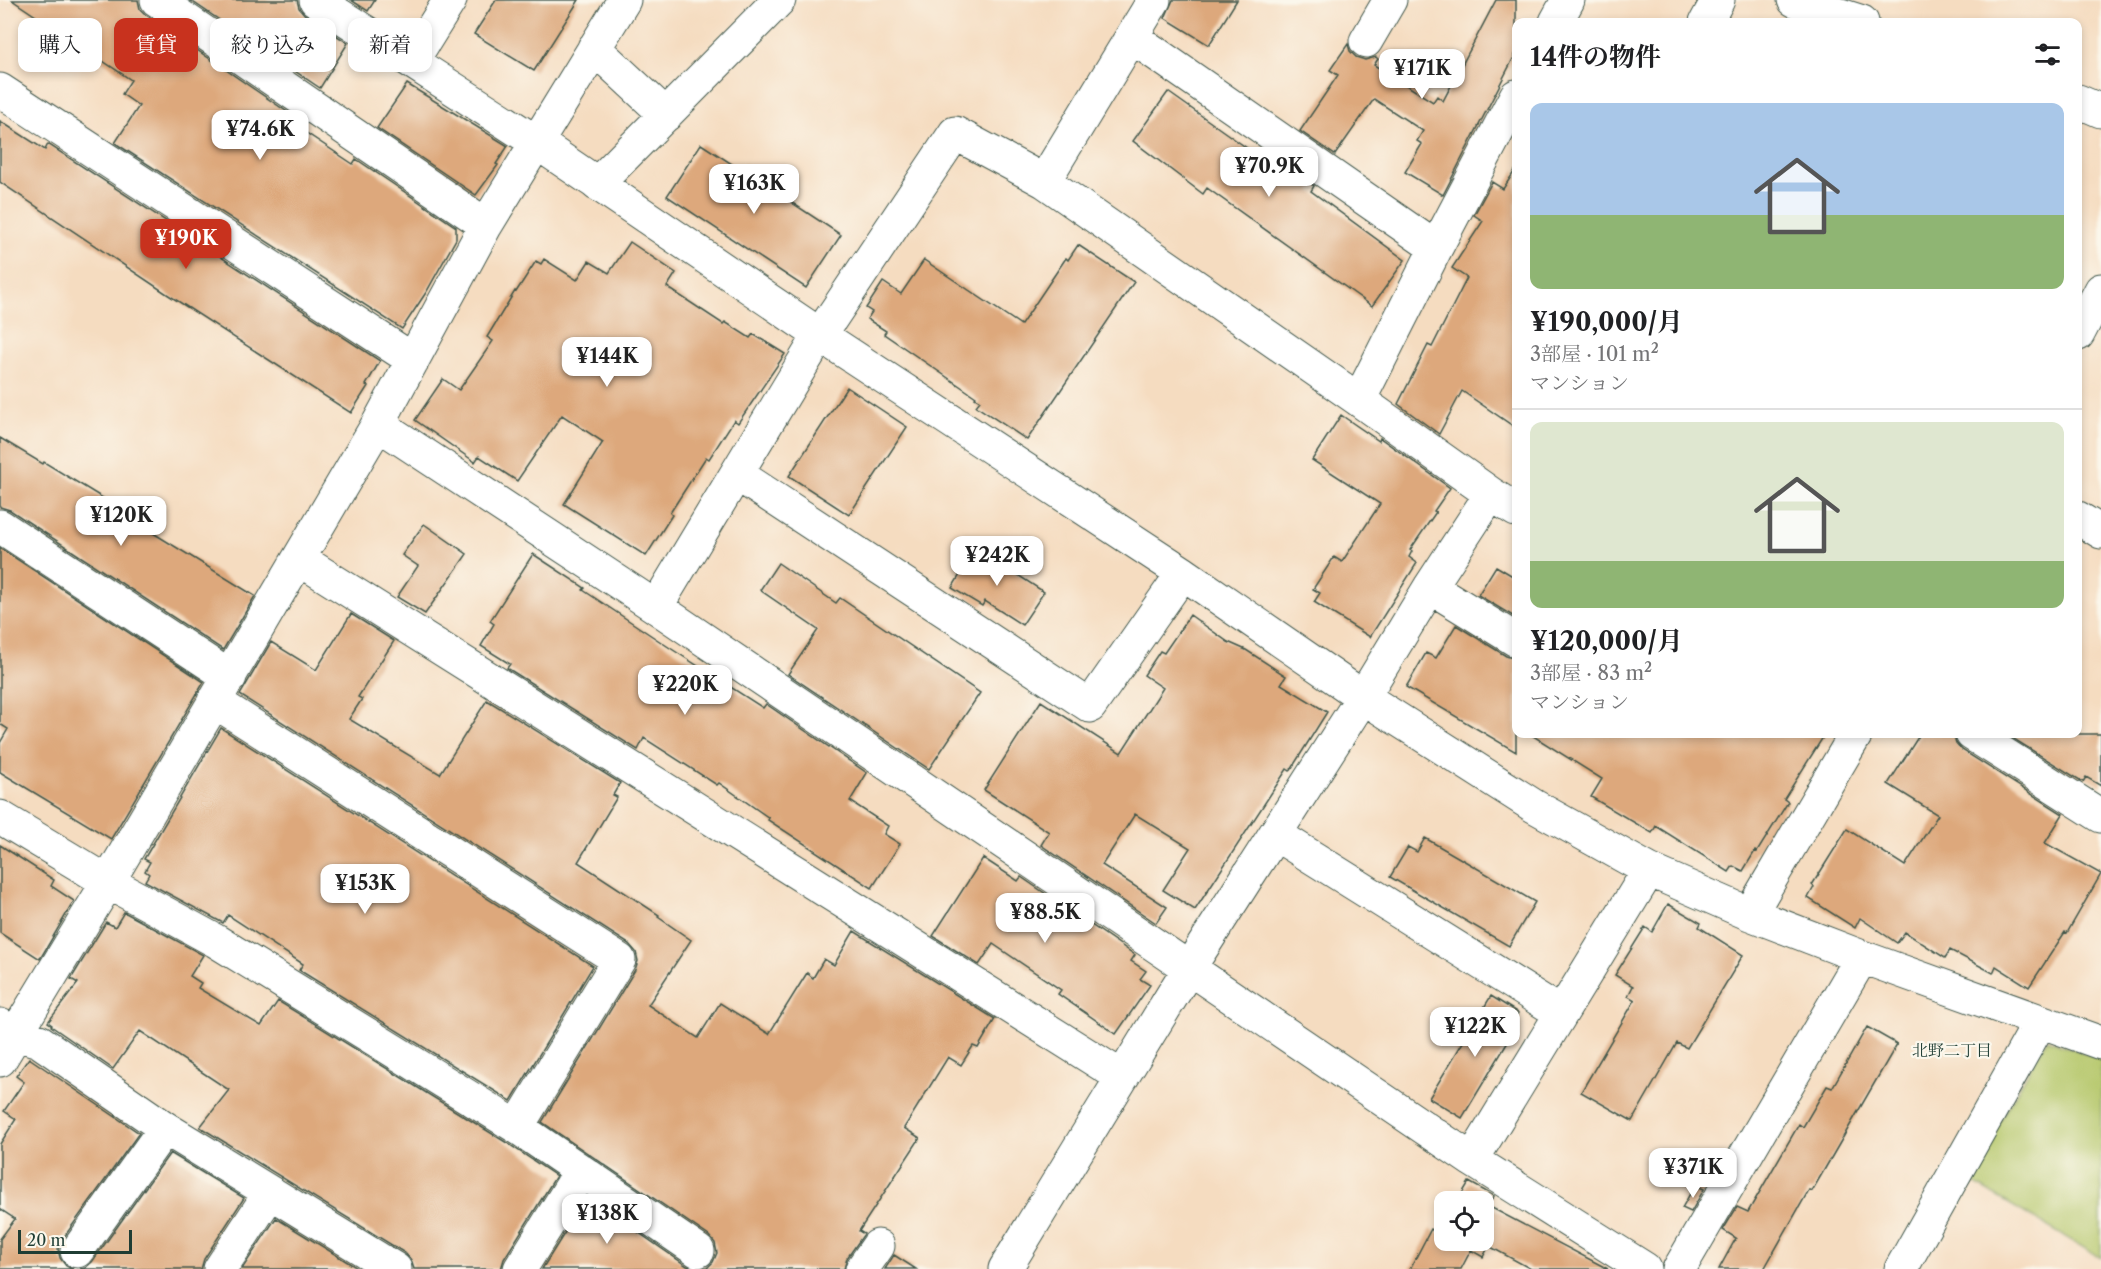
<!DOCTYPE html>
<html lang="ja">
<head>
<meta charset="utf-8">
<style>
  body { margin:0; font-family:"Libre Caslon Text","Noto Serif JP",serif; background:#f6f6f6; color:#202124; height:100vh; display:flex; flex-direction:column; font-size:22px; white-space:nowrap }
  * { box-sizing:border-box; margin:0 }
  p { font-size:20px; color:#757577 }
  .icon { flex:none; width:33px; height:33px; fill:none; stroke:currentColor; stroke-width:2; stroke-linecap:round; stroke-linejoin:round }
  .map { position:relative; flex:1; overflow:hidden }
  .side { position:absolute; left:1512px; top:18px; width:570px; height:720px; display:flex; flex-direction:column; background:#fff; border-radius:12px; box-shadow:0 3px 9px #0003 }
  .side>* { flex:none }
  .banner { position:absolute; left:18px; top:18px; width:570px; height:54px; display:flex; gap:12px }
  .controls { position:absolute; left:1434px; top:1191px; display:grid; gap:12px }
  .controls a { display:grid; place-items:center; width:60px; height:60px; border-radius:12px; background:#fff; box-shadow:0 3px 9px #0003; font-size:30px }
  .scale { position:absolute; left:18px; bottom:15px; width:114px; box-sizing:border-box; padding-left:6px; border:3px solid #1f3d34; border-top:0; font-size:16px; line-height:21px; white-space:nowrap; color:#1f3d34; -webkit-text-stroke:4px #fbf7ec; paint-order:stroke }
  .price { position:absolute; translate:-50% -51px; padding:0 14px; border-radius:12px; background:#fff; color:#222; font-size:20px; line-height:39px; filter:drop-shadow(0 2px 3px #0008) }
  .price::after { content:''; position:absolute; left:50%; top:36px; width:18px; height:14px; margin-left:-9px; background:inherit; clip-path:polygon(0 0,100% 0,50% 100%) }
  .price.on { background:#c8321e; color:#fff }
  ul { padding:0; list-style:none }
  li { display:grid; align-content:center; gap:12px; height:318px; padding:0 18px }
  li+li { border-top:2px solid #e0e0e0 }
  li span { display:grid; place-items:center; height:186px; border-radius:12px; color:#555 }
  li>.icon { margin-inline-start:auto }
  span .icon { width:108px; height:108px; fill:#fffc; stroke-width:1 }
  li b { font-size:26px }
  h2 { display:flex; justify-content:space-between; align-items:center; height:72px; padding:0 18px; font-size:26px }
  .pill { padding:0 21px; border-radius:12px; background:#fff; box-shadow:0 3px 9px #0003; font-size:21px; line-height:54px }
  .pill.on { background:#c8321e; color:#fff }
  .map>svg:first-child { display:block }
</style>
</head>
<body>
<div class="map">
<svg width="2101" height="1269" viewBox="0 0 2101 1269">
  <rect width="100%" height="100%" fill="#fbf7ec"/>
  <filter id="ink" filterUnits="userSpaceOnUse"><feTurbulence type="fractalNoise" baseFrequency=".0167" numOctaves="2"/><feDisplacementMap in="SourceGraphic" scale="12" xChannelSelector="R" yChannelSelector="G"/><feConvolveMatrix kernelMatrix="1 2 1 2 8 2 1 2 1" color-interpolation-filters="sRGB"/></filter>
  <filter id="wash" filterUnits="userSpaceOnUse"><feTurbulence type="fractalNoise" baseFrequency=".008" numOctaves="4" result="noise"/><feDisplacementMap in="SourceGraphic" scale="24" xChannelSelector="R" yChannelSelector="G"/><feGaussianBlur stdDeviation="1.35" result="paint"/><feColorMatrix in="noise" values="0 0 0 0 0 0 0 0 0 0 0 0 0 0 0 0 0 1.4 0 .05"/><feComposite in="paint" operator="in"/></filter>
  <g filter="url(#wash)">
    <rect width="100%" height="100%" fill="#f5dcc0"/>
    <path fill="#b5c76a" stroke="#6a824f" stroke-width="1.5" d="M 2047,1039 L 2101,1059 L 2101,1258 L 1967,1179 Z"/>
    <g id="blocks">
      <path fill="#dda87c" d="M 12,0 L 138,0 L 140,9 L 146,15 L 299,120 L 296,126 L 353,164 L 356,159 L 456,227 L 456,239 L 427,291 L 402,329 L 115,143 L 139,106 L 122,94 L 131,80 Z
        M 190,0 L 297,0 L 299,8 L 305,15 L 348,43 L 320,88 Z
        M 351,0 L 375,0 L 368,11 Z
        M 496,0 L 579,0 L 534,71 L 474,34 Z
        M 1173,0 L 1237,0 L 1209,45 L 1165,18 Z
        M 1496,0 L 1516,0 L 1516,53 L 1443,195 L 1405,172 L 1422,144 L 1417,141 L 1423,131 L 1374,99 L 1335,155 L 1300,131 L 1338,75 L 1330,70 L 1348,44 L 1350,51 L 1356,57 L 1365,60 L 1376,57 L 1378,59 L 1374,65 L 1433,102 L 1437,96 L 1443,101 Z
        M 407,84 L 508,146 L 496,164 L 498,165 L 476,195 L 377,128 Z
        M 1168,92 L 1254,153 L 1255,151 L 1276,166 L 1279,162 L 1314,186 L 1311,191 L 1405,260 L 1372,306 L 1207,188 L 1203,194 L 1133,141 Z
        M 0,121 L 45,150 L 48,144 L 380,361 L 366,385 L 368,386 L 351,413 L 167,294 L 0,182 Z
        M 701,144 L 741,170 L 745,164 L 772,181 L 768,187 L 841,235 L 806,288 L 667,196 Z
        M 1516,169 L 1516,428 L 1462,391 L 1439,434 L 1398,404 L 1428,345 L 1432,347 L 1467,278 L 1452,268 L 1483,221 L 1474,215 L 1492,182 L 1503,189 Z
        M 630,242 L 676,273 L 667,287 L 723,324 L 725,322 L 750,338 L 753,334 L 785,354 L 738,423 L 734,420 L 709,459 L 706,457 L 670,513 L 672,515 L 646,556 L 564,504 L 603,442 L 562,415 L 517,481 L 479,456 L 475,462 L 415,420 L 443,379 L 459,390 L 493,341 L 487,337 L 515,291 L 516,292 L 536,261 L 541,264 L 544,259 L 577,280 L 589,261 L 609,273 Z
        M 1078,245 L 1134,282 L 1027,440 L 976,406 L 980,401 L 975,398 L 976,397 L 884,334 L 886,331 L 867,319 L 872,312 L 866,308 L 883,282 L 901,294 L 924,260 L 1021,325 L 1066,258 L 1068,260 Z
        M 847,387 L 907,427 L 849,515 L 789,476 Z
        M 1341,415 L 1379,441 L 1380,438 L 1450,488 L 1434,511 L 1436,512 L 1410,550 L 1412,551 L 1409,557 L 1417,563 L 1370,637 L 1314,602 L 1320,593 L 1313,589 L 1334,557 L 1342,562 L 1380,504 L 1312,460 Z
        M 0,438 L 43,464 L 44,462 L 119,508 L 147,527 L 145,528 L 255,596 L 223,650 L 10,510 L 0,507 Z
        M 424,524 L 467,554 L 425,614 L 397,597 L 418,566 L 402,555 Z
        M 0,548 L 204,682 L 111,839 L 0,772 L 0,743 L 8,729 L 0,724 Z
        M 976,548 L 1044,592 L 1022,625 L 985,601 L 982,606 L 952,588 Z
        M 533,554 L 585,588 L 583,590 L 667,646 L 763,708 L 766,704 L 867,773 L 850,801 L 888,826 L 884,834 L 900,844 L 872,888 L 768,820 L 769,818 L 719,783 L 717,785 L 644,738 L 638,750 L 507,668 L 510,664 L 481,646 L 494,624 L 490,621 Z
        M 778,563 L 836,603 L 840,598 L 980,693 L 929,769 L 788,674 L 818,630 L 760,590 Z
        M 1496,566 L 1516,578 L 1516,618 L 1478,595 Z
        M 351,614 L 394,641 L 358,697 L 362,699 L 349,719 L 440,774 L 487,700 L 620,783 L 613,795 L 617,797 L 578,862 L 659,915 L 658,917 L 691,940 L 648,1005 L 698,1038 L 720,1003 L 769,1034 L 807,973 L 813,978 L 824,959 L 834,965 L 854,931 L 995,1019 L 978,1048 L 973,1046 L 961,1065 L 948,1057 L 904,1128 L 920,1138 L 859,1231 L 864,1234 L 847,1258 L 844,1269 L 701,1269 L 707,1268 L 713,1262 L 717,1253 L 715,1243 L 709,1236 L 542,1122 L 635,970 L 638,961 L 636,952 L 629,944 L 240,695 L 271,642 L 316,670 Z
        M 1190,615 L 1228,642 L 1246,650 L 1286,676 L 1281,684 L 1327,712 L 1290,771 L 1287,769 L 1195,910 L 1163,890 L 1190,848 L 1135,814 L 1102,865 L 1167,907 L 1156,923 L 1041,845 L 1049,832 L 984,790 L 1041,701 L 1121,753 L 1163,688 L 1144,675 L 1160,651 L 1164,653 Z
        M 1456,625 L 1506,656 L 1516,659 L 1516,752 L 1406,687 L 1426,653 L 1436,658 Z
        M 221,728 L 593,966 L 511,1101 L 299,970 L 303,964 L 228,915 L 223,923 L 145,881 L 149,874 L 145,871 L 150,862 L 144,859 Z
        M 1530,734 L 1825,734 L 1784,799 L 1788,802 L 1757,852 L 1755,851 L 1743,871 L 1733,866 L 1729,872 L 1656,826 L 1652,833 L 1591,797 L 1602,779 Z
        M 1920,734 L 1953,734 L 1956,743 L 1962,750 L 2063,814 L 2045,843 L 2101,874 L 2067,933 L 2065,932 L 2029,987 L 1996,966 L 1993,973 L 1950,950 L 1945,958 L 1905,932 L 1897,943 L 1860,918 L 1855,928 L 1808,898 L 1814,887 L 1812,885 L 1847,829 L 1905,866 L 1938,815 L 1888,784 Z
        M 2006,734 L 2101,734 L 2101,786 L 2086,777 L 2083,782 Z
        M 1425,838 L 1535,902 L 1509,946 L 1390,877 L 1408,847 L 1417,852 Z
        M 0,845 L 54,880 L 51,886 L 74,901 L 40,959 L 0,933 Z
        M 983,858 L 1018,881 L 1021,877 L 1135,955 L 1131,961 L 1146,971 L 1140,979 L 1150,985 L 1116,1034 L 1058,994 L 1061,990 L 993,944 L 979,965 L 933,936 Z
        M 1668,904 L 1701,923 L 1699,927 L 1743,955 L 1687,1048 L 1677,1043 L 1632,1121 L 1581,1092 L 1635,1000 L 1628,996 L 1633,986 L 1615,975 L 1645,927 L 1652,932 Z
        M 124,912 L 203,955 L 190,976 L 201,983 L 198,988 L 261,1026 L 278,1001 L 507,1143 L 556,1176 L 504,1259 L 501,1269 L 414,1269 L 411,1260 L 405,1253 L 200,1127 L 229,1090 L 140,1031 L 113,1069 L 51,1026 L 52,1025 L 48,1022 L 78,983 L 71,979 L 106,922 L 115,927 Z
        M 1491,996 L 1518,1013 L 1508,1029 L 1514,1032 L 1462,1118 L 1429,1098 Z
        M 1867,1027 L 1897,1044 L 1812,1191 L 1809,1190 L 1764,1269 L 1719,1269 L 1736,1238 L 1723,1230 L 1737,1207 L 1748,1212 L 1799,1124 L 1803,1127 L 1827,1086 L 1832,1088 Z
        M 29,1058 L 139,1133 L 61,1241 L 58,1249 L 60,1258 L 66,1266 L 73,1269 L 0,1269 L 0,1239 L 15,1219 L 0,1209 L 0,1144 L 16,1119 L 4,1111 L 24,1082 L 16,1076 Z
        M 170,1153 L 244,1198 L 204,1259 L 201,1269 L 80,1269 L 85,1268 L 92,1262 Z
        M 1469,1182 L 1494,1196 L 1488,1206 L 1608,1269 L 1531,1269 L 1489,1246 L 1483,1257 L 1471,1250 L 1461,1269 L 1410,1269 L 1431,1229 L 1438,1233 L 1444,1223 L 1444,1240 L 1484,1240 L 1484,1202 L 1457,1202 Z
        M 1695,1185 L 1704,1189 L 1691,1212 L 1682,1208 Z
        M 587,1197 L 687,1266 L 694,1269 L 542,1269 Z
        M 276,1218 L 359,1269 L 242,1269 Z
        M 894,1255 L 916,1269 L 885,1269 Z"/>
    </g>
  </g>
  <g filter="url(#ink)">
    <use href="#blocks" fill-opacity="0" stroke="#3f5549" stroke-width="1.5"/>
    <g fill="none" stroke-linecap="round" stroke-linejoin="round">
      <g stroke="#3f5549" stroke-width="35">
        <path id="minor" d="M 157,0 L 486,225
          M 316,0 L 536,142 L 820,335 L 1183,573 L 1363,697 L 1534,806 L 1649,870 L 1750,914 L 1862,957 L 2101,1043
          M 1794,0 L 1862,22
          M 1556,22 L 1568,0
          M 1706,22 L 1718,0
          M 1132,37 L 1436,248
          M 1366,41 L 1390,0
          M 594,48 L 666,115
          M 412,61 L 450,0
          M 0,90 L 413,360
          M 2078,101 L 2101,111
          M 1044,181 L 1154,0
          M 597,184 L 779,0
          M 2078,334 L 2101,290
          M 1359,400 L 1436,248 L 1516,96
          M 378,424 L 656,607 L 1472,1160 L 1645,1269
          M 737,474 L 1090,706 L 1183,573
          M 2078,518 L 2101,532
          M 0,526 L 230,677
          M 299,559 L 1122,1077
          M 1430,587 L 1516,640
          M 656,607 L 820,335 L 955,133 L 1044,181 L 1359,400 L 1491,494 L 1516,510
          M 214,701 L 619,960 L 517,1127
          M 1972,734 L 2101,816
          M 0,817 L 108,882 L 216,941 L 517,1127 L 698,1251
          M 1275,834 L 1561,1013
          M 1750,914 L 1856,734
          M 0,1025 L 16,1034 L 39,1041 L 165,1128 L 395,1269
          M 0,1060 L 108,882 L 378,424 L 486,225 L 624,0
          M 1472,1160 L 1649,870
          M 77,1251 L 165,1128
          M 220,1269 L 270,1193
          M 520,1269 L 581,1171
          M 862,1269 L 878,1246
          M 1005,1269 L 1189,968 L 1363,697 L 1430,587 L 1491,494
          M 1679,1269 L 1862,957
          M 1901,1269 L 2040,1022"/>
      </g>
      <use href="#minor" stroke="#fff" stroke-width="33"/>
    </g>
  </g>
  <g text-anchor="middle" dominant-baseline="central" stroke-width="4.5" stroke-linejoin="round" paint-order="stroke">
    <g font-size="16" fill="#1f3d34" stroke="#fbf7ec">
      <text x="1952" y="1050">北野二丁目</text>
    </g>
  </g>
</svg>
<div class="controls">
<a><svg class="icon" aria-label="locate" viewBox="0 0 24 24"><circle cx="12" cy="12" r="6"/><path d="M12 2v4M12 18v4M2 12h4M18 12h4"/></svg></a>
</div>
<div class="scale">20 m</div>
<b class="price" style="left:1422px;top:100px">¥171K</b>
<b class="price" style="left:260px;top:161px">¥74.6K</b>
<b class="price" style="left:1269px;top:198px">¥70.9K</b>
<b class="price" style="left:754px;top:215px">¥163K</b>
<b class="price on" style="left:186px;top:270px">¥190K</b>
<b class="price" style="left:607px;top:388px">¥144K</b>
<b class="price" style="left:121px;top:547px">¥120K</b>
<b class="price" style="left:997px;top:587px">¥242K</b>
<b class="price" style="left:685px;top:716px">¥220K</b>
<b class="price" style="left:365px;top:915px">¥153K</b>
<b class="price" style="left:1045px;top:944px">¥88.5K</b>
<b class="price" style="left:1475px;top:1058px">¥122K</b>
<b class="price" style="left:1693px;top:1199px">¥371K</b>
<b class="price" style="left:607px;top:1245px">¥138K</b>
<div class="banner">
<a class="pill">購入</a>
<a class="pill on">賃貸</a>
<a class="pill">絞り込み</a>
<a class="pill">新着</a>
</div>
<section class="side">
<h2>14件の物件<svg class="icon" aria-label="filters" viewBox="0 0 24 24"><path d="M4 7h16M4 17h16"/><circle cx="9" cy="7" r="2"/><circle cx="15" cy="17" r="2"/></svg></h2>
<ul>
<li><span style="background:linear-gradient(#a9c7e8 60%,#8fb573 0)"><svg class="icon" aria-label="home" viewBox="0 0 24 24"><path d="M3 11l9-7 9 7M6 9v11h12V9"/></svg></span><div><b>¥190,000/月</b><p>3部屋 · 101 m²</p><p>マンション</p></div></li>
<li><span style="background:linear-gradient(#dfe7d0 75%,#8fb573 0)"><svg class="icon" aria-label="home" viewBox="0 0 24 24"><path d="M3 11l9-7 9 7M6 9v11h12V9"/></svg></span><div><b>¥120,000/月</b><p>3部屋 · 83 m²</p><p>マンション</p></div></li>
</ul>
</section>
</div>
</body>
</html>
